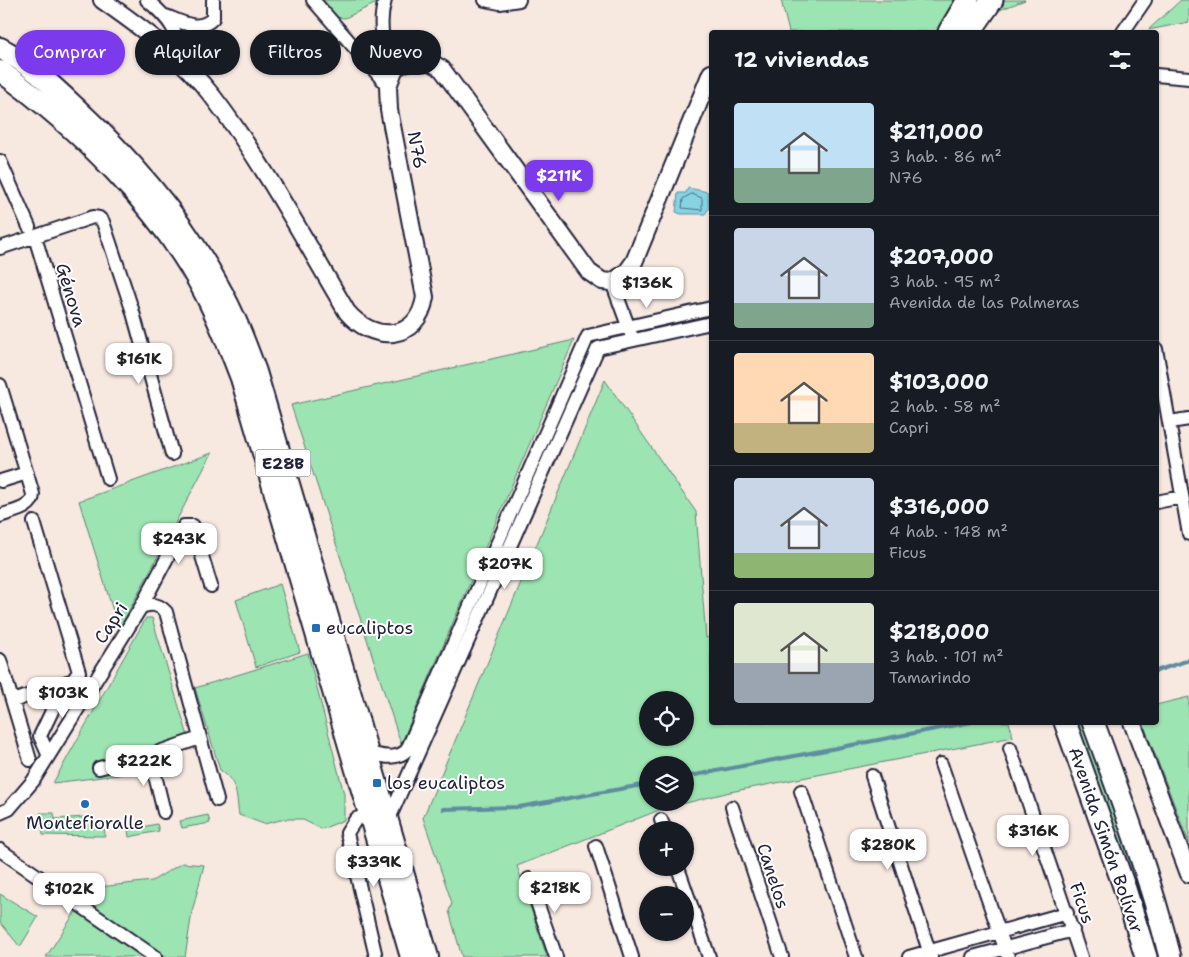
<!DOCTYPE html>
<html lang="es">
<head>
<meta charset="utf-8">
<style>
  body { margin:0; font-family:"Shantell Sans",sans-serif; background:#242831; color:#f1f3f6; height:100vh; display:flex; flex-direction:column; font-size:19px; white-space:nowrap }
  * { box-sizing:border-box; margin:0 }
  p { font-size:16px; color:#9ea1a6 }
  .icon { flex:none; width:28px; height:28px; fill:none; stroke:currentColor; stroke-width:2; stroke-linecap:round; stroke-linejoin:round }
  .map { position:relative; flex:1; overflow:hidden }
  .side { position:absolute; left:709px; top:30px; width:450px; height:695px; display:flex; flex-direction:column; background:#171b24; border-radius:5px; box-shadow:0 1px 4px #0004 }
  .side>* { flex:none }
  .top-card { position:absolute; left:15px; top:30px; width:475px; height:45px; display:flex; gap:10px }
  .buttons { position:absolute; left:639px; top:691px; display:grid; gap:10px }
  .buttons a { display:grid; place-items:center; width:55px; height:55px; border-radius:50%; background:#171b24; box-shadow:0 1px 4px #0004; font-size:25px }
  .price { position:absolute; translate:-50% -42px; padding:0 11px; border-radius:10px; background:#fff; color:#222; font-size:16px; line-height:32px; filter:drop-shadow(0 1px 2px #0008) }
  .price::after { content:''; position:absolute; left:50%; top:30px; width:15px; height:11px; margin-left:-8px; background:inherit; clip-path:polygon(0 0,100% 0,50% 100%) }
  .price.selected { background:#7c3aed; color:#fff }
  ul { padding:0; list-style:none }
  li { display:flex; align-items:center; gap:15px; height:125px; padding:0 25px }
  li+li { border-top:1px solid #363941 }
  li span { display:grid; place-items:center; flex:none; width:140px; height:100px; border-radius:5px; color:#555 }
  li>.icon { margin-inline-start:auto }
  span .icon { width:60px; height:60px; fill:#fffc; stroke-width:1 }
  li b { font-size:21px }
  h2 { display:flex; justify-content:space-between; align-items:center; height:60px; padding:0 25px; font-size:21px }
  .chip { padding:0 18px; border-radius:22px; background:#171b24; box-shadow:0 1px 4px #0004; font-size:18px; line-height:45px }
  .chip.selected { background:#7c3aed; color:#fff }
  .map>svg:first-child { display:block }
</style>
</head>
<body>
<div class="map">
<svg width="1189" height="957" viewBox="0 0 1189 957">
  <rect width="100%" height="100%" fill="#f7e8e0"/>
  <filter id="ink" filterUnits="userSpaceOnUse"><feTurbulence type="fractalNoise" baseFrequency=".02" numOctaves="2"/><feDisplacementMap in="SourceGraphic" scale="10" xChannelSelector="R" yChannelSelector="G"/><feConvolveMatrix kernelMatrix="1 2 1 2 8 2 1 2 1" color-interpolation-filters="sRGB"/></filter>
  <g filter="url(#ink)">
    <path fill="#9ce4b1" stroke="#5f8376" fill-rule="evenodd" d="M 317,0 L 383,0 L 345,18 L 332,17 Z
      M 781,0 L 1025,0 L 944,32 L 789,32 Z
      M 1181,0 L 1189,0 L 1189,22 L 1148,30 Z
      M 574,340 L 401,744 L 291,405 Z
      M 605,380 L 696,512 L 706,638 L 711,636 L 711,722 L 1009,722 L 1013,737 L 730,792 L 662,809 L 517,866 L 547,957 L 462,957 L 449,911 L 452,903 L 423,818 ZM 648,700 L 685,700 L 685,738 L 648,738 ZM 648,765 L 685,765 L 685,802 L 648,802 Z
      M 212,453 L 131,607 L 119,630 L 79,501 Z
      M 280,584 L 300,652 L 256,667 L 236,600 Z
      M 146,618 L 152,618 L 191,746 L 152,764 L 118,775 L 53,783 Z
      M 308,653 L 344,794 L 344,820 L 322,829 L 301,819 L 285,819 L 264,824 L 239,815 C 236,795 238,782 220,770 L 195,688 Z
      M 1189,697 L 1189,843 L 1143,723 L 1156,722 L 1156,705 Z
      M 1072,723 L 1082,724 L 1118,819 L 1164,957 L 1157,957 L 1121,844 Z
      M 40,813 L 54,813 L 55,819 L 85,817 L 85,820 L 93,821 L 93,823 L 104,824 L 105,836 L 43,835 Z
      M 208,815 L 210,823 L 182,828 L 180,821 Z
      M 157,824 L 159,831 L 129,837 L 128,830 Z
      M 182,863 L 204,865 L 192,912 L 185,957 L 46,957 L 91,888 L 152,881 Z
      M 0,894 L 38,917 L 20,947 L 0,922 Z"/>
    <path fill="#86d4e3" stroke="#5e8da0" d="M 688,188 L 708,192 L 709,208 L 705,214 L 681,214 L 676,212 L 678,193 L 686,193 Z"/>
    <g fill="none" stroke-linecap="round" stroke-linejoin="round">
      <path stroke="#4a697e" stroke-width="1" d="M 692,194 L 702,198 L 702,210 L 682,208 L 683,199 Z"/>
      <path stroke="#5e8da0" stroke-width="4" d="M 1156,671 L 1189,660
        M 685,777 L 972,722
        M 443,809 L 519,807 L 648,784"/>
      <g stroke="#22223b" stroke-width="16">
        <path id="minor" d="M 147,0 C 172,21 178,31 182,63
          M 313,0 L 388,86
          M 385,0 C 378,23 382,49 395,68
          M 485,0 L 500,3 L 519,0
          M 166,16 C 181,22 200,33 213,18 L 213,0
          M 1123,32 L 1145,0
          M 1156,75 L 1189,78
          M 0,161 L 29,227
          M 35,237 L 108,479
          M 0,248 L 93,217 L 99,218 L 103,222 L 132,309 L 172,454
          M 612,282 L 631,334
          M 1156,349 L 1189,534
          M 0,385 L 33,494 C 33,509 12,511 0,516
          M 1170,422 L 1189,419
          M 1,481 L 27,473
          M 1156,502 L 1182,497
          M 141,607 L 184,526 L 193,526 L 211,586
          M 0,660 L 30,760
          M 13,701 L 73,680 L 79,672 L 34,522
          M 1010,748 L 1081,957
          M 368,753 C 382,756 396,761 407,750 L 588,336 L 711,308
          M 48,754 L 40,736 L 52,711 L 48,690
          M 150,755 L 164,812
          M 941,764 L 1008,957
          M 99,768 L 150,755 L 200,738
          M 872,776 L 931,957
          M 801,791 L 856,957
          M 732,807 L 782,957
          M 0,813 L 9,809 L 33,781 L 141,607 C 151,603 159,604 166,612 L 217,800
          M 370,814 L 356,819 L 347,833 L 376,957
          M 661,820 L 665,830
          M 388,821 L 598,348 L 711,323
          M 596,846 L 632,957
          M 0,850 L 155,957
          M 678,868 L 709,957
          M 529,879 L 556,957
          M 909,957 L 1067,913
          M 973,957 L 1073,930"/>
      </g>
      <g stroke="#22223b" stroke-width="20">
        <path id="tertiary" d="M 102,0 C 142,28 183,58 213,97 C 263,162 305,241 347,312 C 373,343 418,342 425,297 L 389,110 L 388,86 L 395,68 C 413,57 424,57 442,69 L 589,272 L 602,281 L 612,282 L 626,273 L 634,262 L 711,73
          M 1132,722 L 1189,874"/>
      </g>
      <g stroke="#22223b" stroke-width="24">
        <path id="primary" d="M 0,48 C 27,62 52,85 74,106 C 130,158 182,218 218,285 C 234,313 245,342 256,372 L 428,957
          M 0,71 C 76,125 162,210 205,294 C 219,321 230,349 241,378 L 411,957"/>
      </g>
      <g stroke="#22223b" stroke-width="25">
        <path id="trunk" d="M 949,32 L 968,0
          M 970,32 L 992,0
          M 1065,722 L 1125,889 L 1146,957
          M 1093,722 C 1122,800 1150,877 1170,957"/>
      </g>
      <use href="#minor" stroke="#fff" stroke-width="12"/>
      <use href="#tertiary" stroke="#fff" stroke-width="16"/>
      <use href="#primary" stroke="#fff" stroke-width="20"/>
      <use href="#trunk" stroke="#fff" stroke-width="21"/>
    </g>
  </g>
  <g fill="#1f6fb2" stroke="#fff" stroke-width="2">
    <rect x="311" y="623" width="10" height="10" rx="2.5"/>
    <rect x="372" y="778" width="10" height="10" rx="2.5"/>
    <circle cx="85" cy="804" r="5"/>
  </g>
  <g text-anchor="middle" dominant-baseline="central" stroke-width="4" stroke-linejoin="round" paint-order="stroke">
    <rect fill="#fff" stroke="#646476" stroke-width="1" x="255.5" y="449.5" width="55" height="27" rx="4"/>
    <g font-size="16" font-weight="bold" fill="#22223b">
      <text x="283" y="463">E28B</text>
    </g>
    <g font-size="18" fill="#22223b" stroke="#fff">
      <text transform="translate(417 150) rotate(79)">N76</text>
      <text transform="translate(71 295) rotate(73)">Génova</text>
      <text transform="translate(111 623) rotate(-57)">Capri</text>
      <text transform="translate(1106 840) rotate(71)">Avenida Simón Bolívar</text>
      <text transform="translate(773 876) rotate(72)">Canelos</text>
      <text transform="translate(1082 903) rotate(71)">Ficus</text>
    </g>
    <g font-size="18" fill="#22223b" stroke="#fff" text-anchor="start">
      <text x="326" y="628">eucaliptos</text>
      <text x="387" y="783">los eucaliptos</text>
      <text x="85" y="823" text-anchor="middle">Montefioralle</text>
    </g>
  </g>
</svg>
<div class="buttons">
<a><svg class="icon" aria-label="locate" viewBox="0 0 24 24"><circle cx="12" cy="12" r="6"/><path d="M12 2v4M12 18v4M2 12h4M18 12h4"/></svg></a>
<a><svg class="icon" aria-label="layers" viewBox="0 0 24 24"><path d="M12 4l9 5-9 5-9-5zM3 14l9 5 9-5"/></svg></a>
<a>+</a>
<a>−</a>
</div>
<b class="price selected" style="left:559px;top:202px">$211K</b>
<b class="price" style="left:647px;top:309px">$136K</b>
<b class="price" style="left:139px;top:385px">$161K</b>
<b class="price" style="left:179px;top:565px">$243K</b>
<b class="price" style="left:505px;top:590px">$207K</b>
<b class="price" style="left:63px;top:719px">$103K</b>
<b class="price" style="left:144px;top:787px">$222K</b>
<b class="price" style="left:1033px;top:857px">$316K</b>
<b class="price" style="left:888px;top:871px">$280K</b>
<b class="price" style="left:374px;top:888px">$339K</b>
<b class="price" style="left:555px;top:914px">$218K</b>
<b class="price" style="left:69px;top:915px">$102K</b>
<div class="top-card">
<a class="chip selected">Comprar</a>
<a class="chip">Alquilar</a>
<a class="chip">Filtros</a>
<a class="chip">Nuevo</a>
</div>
<section class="side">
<h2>12 viviendas<svg class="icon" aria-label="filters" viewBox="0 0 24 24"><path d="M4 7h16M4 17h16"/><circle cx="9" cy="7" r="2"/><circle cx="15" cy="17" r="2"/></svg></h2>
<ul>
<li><span style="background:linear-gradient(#bfe0f5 65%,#7fa58c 0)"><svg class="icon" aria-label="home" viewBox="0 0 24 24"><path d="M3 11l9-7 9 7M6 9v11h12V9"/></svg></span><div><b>$211,000</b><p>3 hab. · 86 m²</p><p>N76</p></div></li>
<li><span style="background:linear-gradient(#c9d6e8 75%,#7fa58c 0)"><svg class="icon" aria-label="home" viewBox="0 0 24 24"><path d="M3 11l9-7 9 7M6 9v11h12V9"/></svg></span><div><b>$207,000</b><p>3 hab. · 95 m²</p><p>Avenida de las Palmeras</p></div></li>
<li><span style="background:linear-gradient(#ffd9b3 70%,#c2b280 0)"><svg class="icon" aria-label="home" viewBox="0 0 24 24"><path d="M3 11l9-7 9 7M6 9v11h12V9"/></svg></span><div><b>$103,000</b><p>2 hab. · 58 m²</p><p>Capri</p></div></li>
<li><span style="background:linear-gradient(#c9d6e8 75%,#8fb573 0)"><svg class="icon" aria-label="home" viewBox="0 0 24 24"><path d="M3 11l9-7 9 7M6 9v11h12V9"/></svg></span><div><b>$316,000</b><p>4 hab. · 148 m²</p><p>Ficus</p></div></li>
<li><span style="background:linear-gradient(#dfe7d0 60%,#9aa5b1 0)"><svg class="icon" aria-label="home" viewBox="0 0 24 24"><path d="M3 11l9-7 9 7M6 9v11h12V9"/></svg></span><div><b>$218,000</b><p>3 hab. · 101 m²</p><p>Tamarindo</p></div></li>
</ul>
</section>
</div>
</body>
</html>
